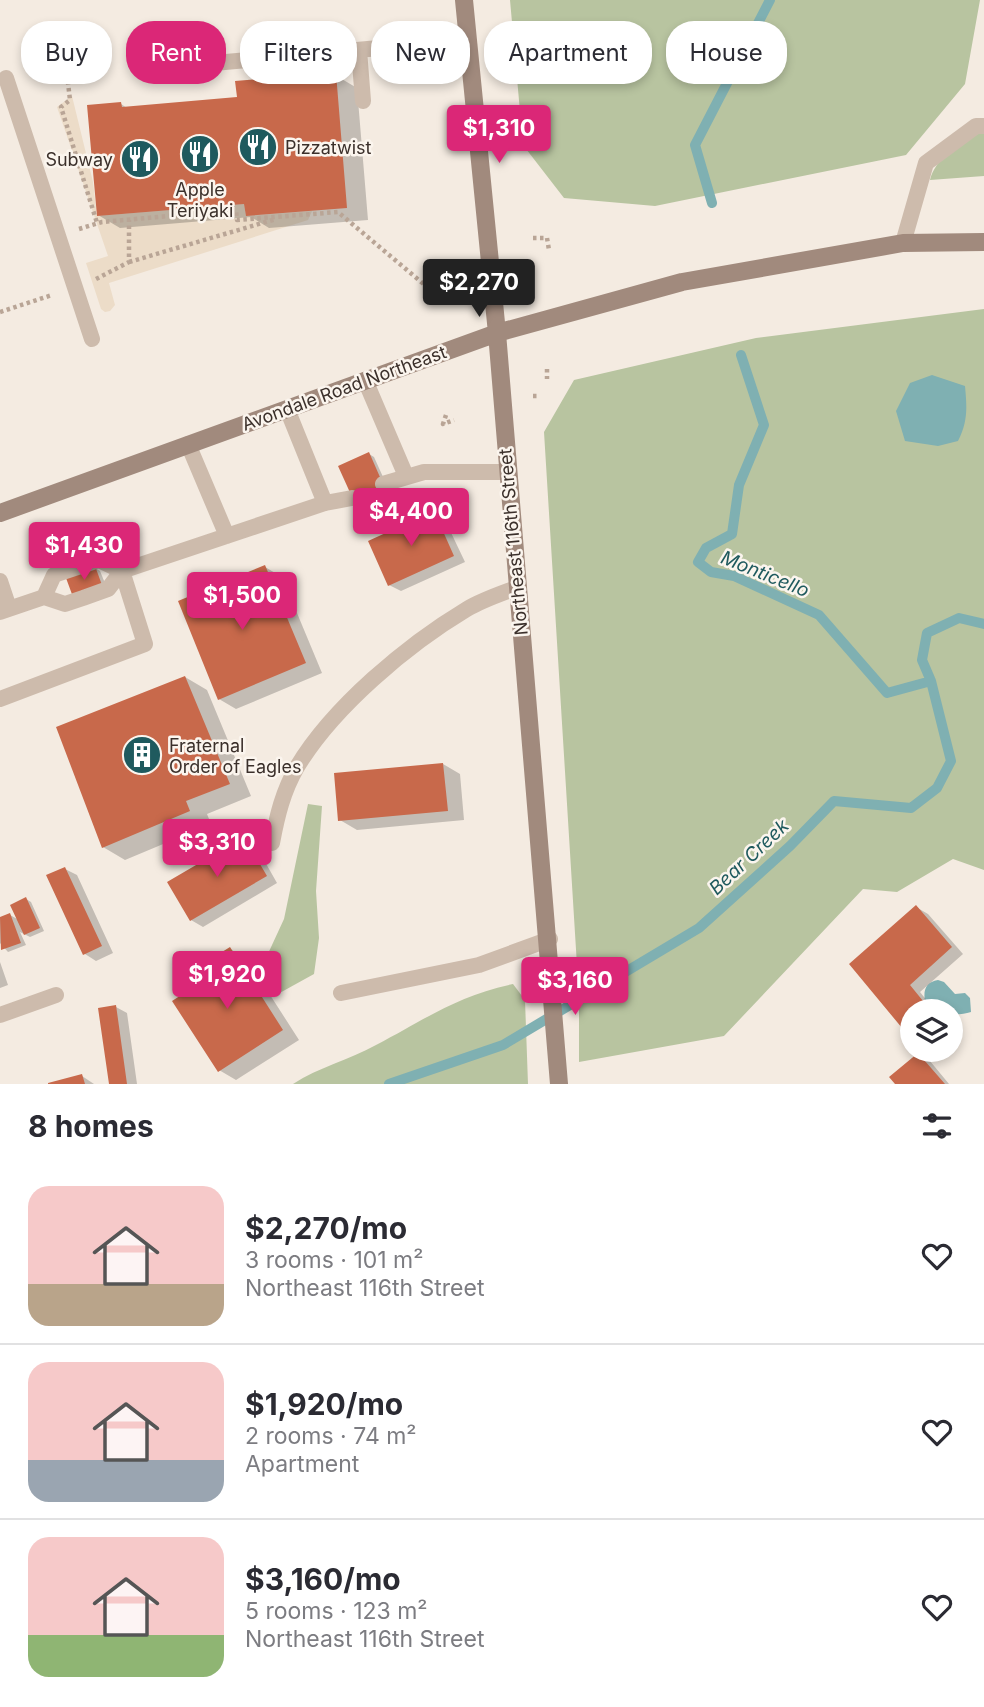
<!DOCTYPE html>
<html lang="en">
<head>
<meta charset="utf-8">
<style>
  body { margin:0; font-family:Inter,sans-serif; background:#f2f2f3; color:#2b2b33; height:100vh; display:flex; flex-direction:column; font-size:26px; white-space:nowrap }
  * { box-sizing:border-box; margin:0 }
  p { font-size:23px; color:#7c7c81 }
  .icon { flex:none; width:38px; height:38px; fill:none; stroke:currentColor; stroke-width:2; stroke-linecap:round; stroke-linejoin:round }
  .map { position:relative; height:1084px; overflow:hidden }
  .side { display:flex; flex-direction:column; background:#fff; flex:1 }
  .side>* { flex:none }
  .hud { position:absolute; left:21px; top:21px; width:943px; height:63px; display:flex; gap:14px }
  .fabs { position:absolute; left:900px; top:999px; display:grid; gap:14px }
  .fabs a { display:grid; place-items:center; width:63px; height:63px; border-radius:50%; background:#fff; box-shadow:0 4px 10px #0003; font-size:35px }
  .price { position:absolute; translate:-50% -60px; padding:0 16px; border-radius:7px; background:#db2777; color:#fff; font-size:23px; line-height:46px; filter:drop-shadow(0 2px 4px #0008) }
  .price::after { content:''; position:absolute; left:50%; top:42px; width:21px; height:16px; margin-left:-10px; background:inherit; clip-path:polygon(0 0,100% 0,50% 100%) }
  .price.on { background:#222; color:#fff }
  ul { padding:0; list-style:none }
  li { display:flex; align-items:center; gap:21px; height:175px; padding:0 28px }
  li+li { border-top:2px solid #e1e1e2 }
  li span { display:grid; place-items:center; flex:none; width:196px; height:140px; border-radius:21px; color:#555 }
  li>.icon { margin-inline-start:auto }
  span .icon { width:84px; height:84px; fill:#fffc; stroke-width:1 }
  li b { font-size:30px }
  h2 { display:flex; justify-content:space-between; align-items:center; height:84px; padding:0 28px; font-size:30px }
  .pill { padding:0 24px; border-radius:28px; background:#fff; box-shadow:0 4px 10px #0003; font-size:24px; line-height:63px }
  .pill.on { background:#db2777; color:#fff }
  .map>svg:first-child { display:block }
</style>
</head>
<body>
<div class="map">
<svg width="984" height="1084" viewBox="0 0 984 1084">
  <rect width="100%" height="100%" fill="#f4ebe1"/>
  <path fill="#b8c4a0" d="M 510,0 L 980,0 L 965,84 L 906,155 L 655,206 L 564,198 L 523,145 Z
    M 984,132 L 984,176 L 930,180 C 935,159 962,137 984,132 Z
    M 984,309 L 984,870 L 953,859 L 897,892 L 863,889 L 724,1036 L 579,1062 L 579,998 L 544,432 L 574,380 L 756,338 Z
    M 308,804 L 322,806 L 316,891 L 319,938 L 314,974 L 276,995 L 260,971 L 284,919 Z
    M 513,984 L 525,1000 L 528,1084 L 293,1084 C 319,1067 349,1060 376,1045 C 426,1019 456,996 513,984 Z"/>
  <path fill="#ecdcc8" d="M 72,96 L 93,182 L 97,216 L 244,204 L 246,216 L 312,211 L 308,220 L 109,283 L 115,305 L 110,311 L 105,312 L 101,309 L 86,263 L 108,256 L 57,107 Z"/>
  <path fill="#7fb0b2" d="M 932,375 L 965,386 C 967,408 968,421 958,441 L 938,446 L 905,441 L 896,411 L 910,383 Z
    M 938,980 L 944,982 L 955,994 L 965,993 L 970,998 L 971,1012 C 954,1017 938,1014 925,1001 C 923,990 926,982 938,980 Z"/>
  <path fill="#0003" d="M 335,75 L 357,88 L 368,220 L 269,228 L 251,217 L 120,228 L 98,215 L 121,104 L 127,108 L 239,99 Z
    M 369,454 L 374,457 L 402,519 L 373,532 L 368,529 Z
    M 434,513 L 445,520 L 465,562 L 401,591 L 389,585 Z
    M 265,567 L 282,577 L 322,673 L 236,709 L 219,699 Z
    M 95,568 L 100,571 L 107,588 L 80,599 Z
    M 185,677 L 207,690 L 251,796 L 207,814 L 211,824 L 125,860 L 103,847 Z
    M 443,764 L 460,774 L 464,820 L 357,830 L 340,820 Z
    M 244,839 L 256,846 L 277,883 L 203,927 L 191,920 Z
    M 65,869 L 77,875 L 113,953 L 96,961 L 85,954 Z
    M 26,899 L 31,902 L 44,931 L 30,937 L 20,932 L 26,945 L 8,952 L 0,943 L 0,918 L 10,915 L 19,920 Z
    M 916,907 L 928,914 L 963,954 L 920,992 L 936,1012 L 912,1012 L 851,964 Z
    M 230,949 L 247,959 L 299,1040 L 236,1080 L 219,1070 L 208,979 Z
    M 0,962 L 8,985 L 0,988 Z
    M 116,1007 L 127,1013 L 137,1084 L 111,1084 Z
    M 918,1055 L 930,1061 L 949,1084 L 898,1084 Z
    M 82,1076 L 94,1084 L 52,1084 Z"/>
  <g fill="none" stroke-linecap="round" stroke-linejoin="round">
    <path stroke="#7fb0b2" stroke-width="10" d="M 712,203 L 695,145 L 770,0
      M 741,355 L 764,425 L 739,485 L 732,534 L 706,548 L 698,562 L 711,572 L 734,576 L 819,615 L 887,693 L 931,681
      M 389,1084 L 503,1045 L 699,928 L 790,846 L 834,801 L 911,808 L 937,788 L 951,761 L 931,681 L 922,660 L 927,633 L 959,618 L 984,624"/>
  </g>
  <path fill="#c8694b" d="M 336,73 L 347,208 L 246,216 L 244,204 L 97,216 L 87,105 L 121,102 L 122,107 L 237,97 L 235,81 Z
    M 369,452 L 397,516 L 367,530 L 338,466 Z
    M 434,511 L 454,556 L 388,586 L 368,541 Z
    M 265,565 L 306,663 L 218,700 L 178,601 Z
    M 95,566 L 102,585 L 73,597 L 66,578 Z
    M 185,676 L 230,784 L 186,801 L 190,811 L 102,848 L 56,727 Z
    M 443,763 L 448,811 L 338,821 L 334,773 Z
    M 244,837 L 267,876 L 190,921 L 167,882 Z
    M 65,867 L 102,946 L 83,955 L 46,875 Z
    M 26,897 L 40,928 L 24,935 L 10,905 Z
    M 916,905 L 952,947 L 910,985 L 932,1012 L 912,1012 L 912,1040 L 849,964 Z
    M 10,913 L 21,943 L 1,950 L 0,917 Z
    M 230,947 L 283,1030 L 218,1072 L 172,1001 L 206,979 L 198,967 Z
    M 116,1005 L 127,1084 L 109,1084 L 98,1008 Z
    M 918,1053 L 945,1084 L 895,1084 L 889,1077 Z
    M 82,1074 L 85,1084 L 48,1084 L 48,1083 Z"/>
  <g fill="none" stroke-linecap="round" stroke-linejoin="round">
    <path stroke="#b9a596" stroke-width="4.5" stroke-dasharray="3.5 3.5" stroke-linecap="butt" d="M 67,74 L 70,100 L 61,107 L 97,223
      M 79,229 L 102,222 L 236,210 L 237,220 L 338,212 L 433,292
      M 533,238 L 547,238 L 549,250
      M 129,262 L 276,219
      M 436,265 L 445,263
      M 96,279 L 129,262 L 129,220
      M 437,284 L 437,293
      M 0,312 L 52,295
      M 547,369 L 547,379
      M 533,396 L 539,396
      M 446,415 L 443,424 L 454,420"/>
    <path stroke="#cdbbac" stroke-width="16" d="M 359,50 L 363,101
      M 181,66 L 467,40
      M 6,78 L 92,339
      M 903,243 L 926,163 L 976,126 L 984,126
      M 365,380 L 406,476
      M 287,409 L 325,503
      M 188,444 L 227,536
      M 383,484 L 424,472 L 506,472
      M 0,581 L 9,608
      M 0,612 L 44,597 L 65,604 L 83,598 L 108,589 L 122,571 L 325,503 L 352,498
      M 0,699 L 145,644 L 122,571 L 99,560 L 54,575 L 44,597
      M 272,843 C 277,816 283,791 297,767 C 333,707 407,645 467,609 C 482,600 500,594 516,588
      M 341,993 L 479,965 L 550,939
      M 0,1015 L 56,995"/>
    <path stroke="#a18a7d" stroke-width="18" d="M 464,0 L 497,333 L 559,1084
      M 0,513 L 497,333 L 682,282 L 903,243 L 984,242"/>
  </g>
  <defs>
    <g id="restaurant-disc" transform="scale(2.0125)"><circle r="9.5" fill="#1f5a5e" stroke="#fbf5ee"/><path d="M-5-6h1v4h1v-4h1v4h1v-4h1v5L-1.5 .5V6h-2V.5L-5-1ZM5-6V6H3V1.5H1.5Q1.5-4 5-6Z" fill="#fff"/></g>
    <g id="building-disc" transform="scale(2.0125)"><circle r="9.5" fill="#1f5a5e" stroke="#fbf5ee"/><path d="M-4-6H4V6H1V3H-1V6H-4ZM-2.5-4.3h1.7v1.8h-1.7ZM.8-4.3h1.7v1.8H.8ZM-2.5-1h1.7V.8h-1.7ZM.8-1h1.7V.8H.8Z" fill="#fff"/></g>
  </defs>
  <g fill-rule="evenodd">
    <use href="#restaurant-disc" x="258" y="147"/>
    <use href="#restaurant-disc" x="200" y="154"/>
    <use href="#restaurant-disc" x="140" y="159"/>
    <use href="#building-disc" x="142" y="755"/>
  </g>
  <g text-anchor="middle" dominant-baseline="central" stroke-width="5" stroke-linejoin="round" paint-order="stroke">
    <g font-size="18" fill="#3b302b" stroke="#fbf5ee" text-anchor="start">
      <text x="285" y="147">Pizzatwist</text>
      <text x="113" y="159" text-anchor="end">Subway</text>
      <text x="200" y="189" text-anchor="middle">Apple<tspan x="200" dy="21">Teriyaki</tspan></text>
      <text x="169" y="745">Fraternal<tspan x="169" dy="21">Order of Eagles</tspan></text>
    </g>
    <g font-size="18" fill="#3b302b" stroke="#fbf5ee">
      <text transform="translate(344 388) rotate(-20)">Avondale Road Northeast</text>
      <text transform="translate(513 542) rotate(-95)">Northeast 116th Street</text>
    </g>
    <g font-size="19" font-style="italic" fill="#1f5a5e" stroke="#fbf5ee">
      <text transform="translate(765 574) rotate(22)">Monticello</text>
      <text transform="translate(749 857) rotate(-43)">Bear Creek</text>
    </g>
  </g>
</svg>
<div class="fabs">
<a><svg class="icon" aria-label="layers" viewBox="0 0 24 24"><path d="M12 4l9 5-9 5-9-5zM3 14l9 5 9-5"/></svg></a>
</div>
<b class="price" style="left:499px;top:165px">$1,310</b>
<b class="price on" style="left:479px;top:319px">$2,270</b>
<b class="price" style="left:411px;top:548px">$4,400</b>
<b class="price" style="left:84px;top:582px">$1,430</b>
<b class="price" style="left:242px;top:632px">$1,500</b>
<b class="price" style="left:217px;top:879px">$3,310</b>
<b class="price" style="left:227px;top:1011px">$1,920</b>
<b class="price" style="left:575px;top:1017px">$3,160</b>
<div class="hud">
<a class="pill">Buy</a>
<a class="pill on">Rent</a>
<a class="pill">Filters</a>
<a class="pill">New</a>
<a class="pill">Apartment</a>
<a class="pill">House</a>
</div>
</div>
<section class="side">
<h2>8 homes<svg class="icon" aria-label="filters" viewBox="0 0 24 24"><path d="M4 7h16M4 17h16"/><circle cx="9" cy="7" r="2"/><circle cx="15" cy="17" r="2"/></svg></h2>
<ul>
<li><span style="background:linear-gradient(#f6c9c9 70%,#b9a48a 0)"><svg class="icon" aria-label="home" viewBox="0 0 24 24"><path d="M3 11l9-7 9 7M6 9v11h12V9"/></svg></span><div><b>$2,270/mo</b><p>3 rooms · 101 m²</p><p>Northeast 116th Street</p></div><svg class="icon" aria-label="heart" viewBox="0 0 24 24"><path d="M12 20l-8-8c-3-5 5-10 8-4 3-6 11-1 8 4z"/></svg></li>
<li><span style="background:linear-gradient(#f6c9c9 70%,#9aa5b1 0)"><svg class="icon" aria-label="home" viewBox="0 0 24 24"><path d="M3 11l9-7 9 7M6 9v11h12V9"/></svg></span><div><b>$1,920/mo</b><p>2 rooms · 74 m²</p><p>Apartment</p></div><svg class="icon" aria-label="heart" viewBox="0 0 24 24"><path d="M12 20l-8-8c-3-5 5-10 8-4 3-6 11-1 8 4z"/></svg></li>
<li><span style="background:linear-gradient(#f6c9c9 70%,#8fb573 0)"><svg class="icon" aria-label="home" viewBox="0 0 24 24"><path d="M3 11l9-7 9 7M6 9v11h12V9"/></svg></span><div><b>$3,160/mo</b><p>5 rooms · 123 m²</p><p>Northeast 116th Street</p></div><svg class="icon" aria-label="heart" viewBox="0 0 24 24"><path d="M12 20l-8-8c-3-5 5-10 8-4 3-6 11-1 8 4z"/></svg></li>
</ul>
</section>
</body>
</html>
